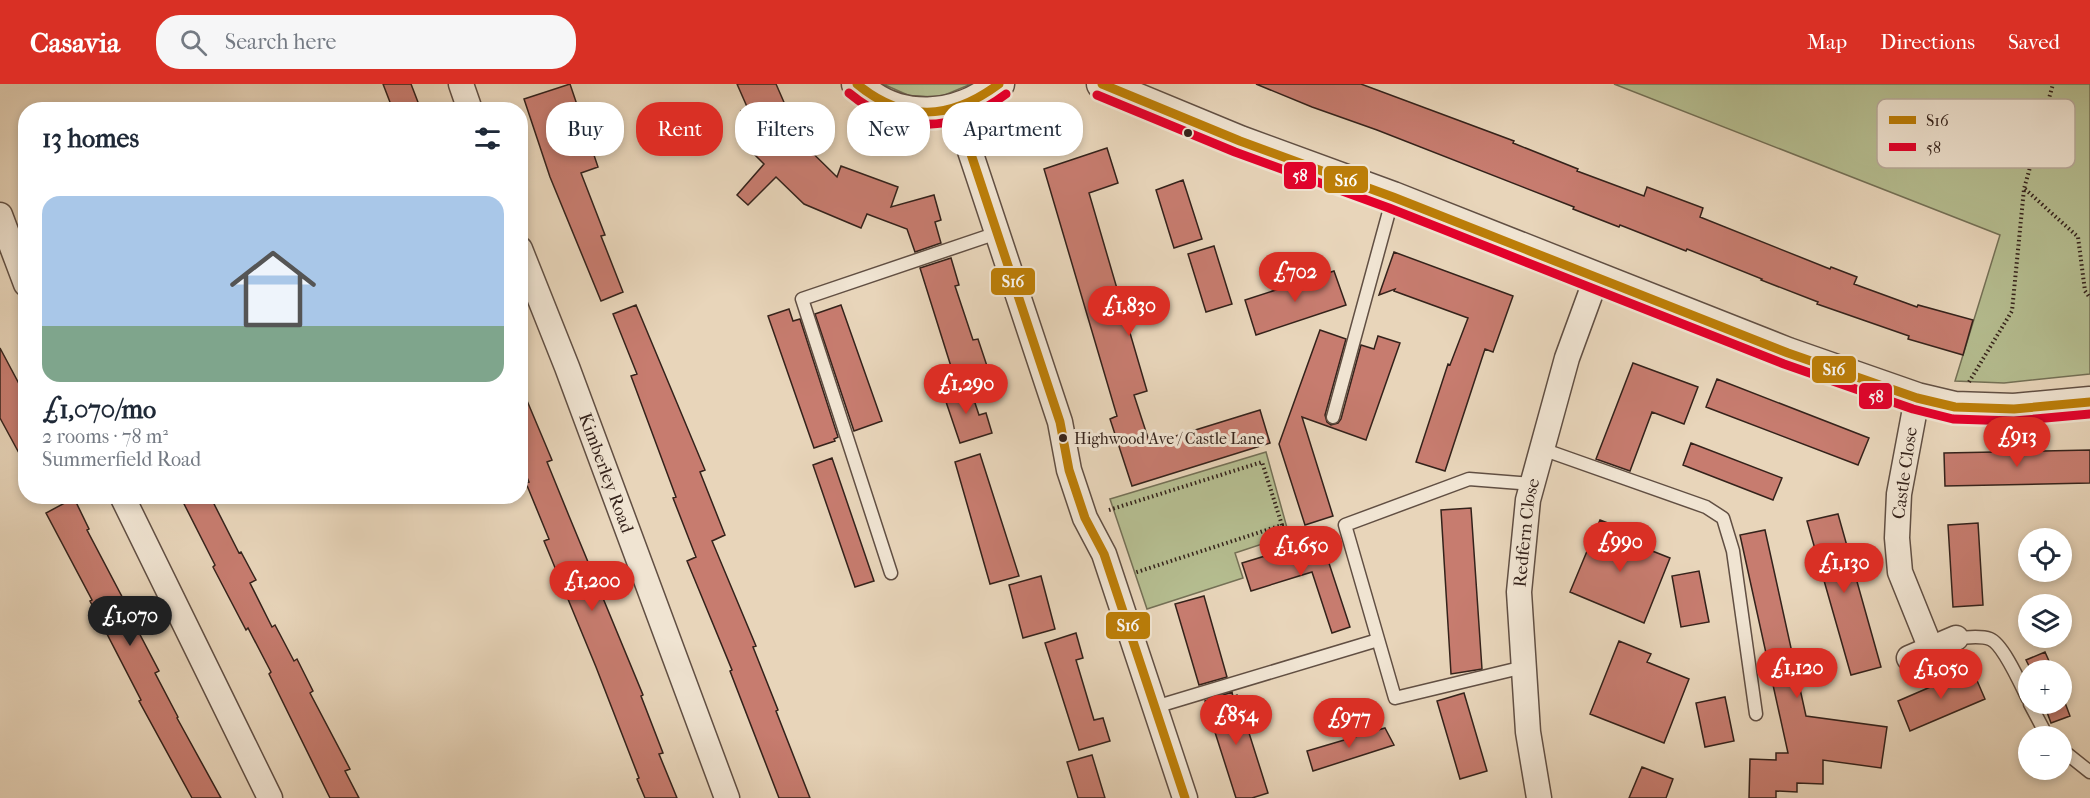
<!DOCTYPE html>
<html lang="en">
<head>
<meta charset="utf-8">
<style>
  body { margin:0; font-family:"IM FELL French Canon",serif; background:#f6f6f7; color:#1f2937; height:100vh; display:flex; flex-direction:column; font-size:22px; white-space:nowrap }
  * { box-sizing:border-box; margin:0 }
  p { font-size:20px; color:#747a83 }
  .icon { flex:none; width:33px; height:33px; fill:none; stroke:currentColor; stroke-width:2; stroke-linecap:round; stroke-linejoin:round }
  .map { position:relative; flex:1; overflow:hidden }
  .panel { position:absolute; left:18px; top:18px; width:510px; height:402px; display:flex; flex-direction:column; background:#fff; border-radius:24px; box-shadow:0 3px 9px #0003 }
  .panel>* { flex:none }
  .guide { position:absolute; left:546px; top:18px; width:570px; height:54px; display:flex; gap:12px }
  .tools { position:absolute; left:2018px; top:444px; display:grid; gap:12px }
  .tools a { display:grid; place-items:center; width:54px; height:54px; border-radius:50%; background:#fff; box-shadow:0 3px 9px #0003; font-size:30px }
  .price { position:absolute; translate:-50% -51px; padding:0 14px; border-radius:21px; background:#d93025; color:#fff; font-size:20px; line-height:39px; filter:drop-shadow(0 2px 3px #0008) }
  .price::after { content:''; position:absolute; left:50%; top:36px; width:18px; height:14px; margin-left:-9px; background:inherit; clip-path:polygon(0 0,100% 0,50% 100%) }
  .price.current { background:#222; color:#fff }
  ul { padding:0; list-style:none }
  li { display:grid; align-content:center; gap:12px; height:318px; padding:0 24px }
  li span { display:grid; place-items:center; height:186px; border-radius:18px; color:#555 }
  li>.icon { margin-inline-start:auto }
  span .icon { width:108px; height:108px; fill:#fffc; stroke-width:1 }
  li b { font-size:26px }
  h2 { display:flex; justify-content:space-between; align-items:center; height:72px; padding:0 24px; font-size:26px }
  .chip { padding:0 21px; border-radius:24px; background:#fff; box-shadow:0 3px 9px #0003; font-size:21px; line-height:54px }
  .chip.current { background:#d93025; color:#fff }
  header { display:flex; align-items:center; gap:36px; box-sizing:border-box; height:84px; padding:0 30px; background:#d93025; color:#fff }
  header strong { font-size:28px }
  nav { display:flex; gap:33px; margin-inline-start:auto; font-size:21px }
  .search { width:420px; height:54px; background:#f6f6f7; display:flex; align-items:center; gap:15px; box-sizing:border-box; padding:0 21px; border-radius:24px; color:#747a83; font-size:22px }
  .map>svg:first-child { display:block }
</style>
</head>
<body>
<header>
<strong>Casavia</strong>
<div class="search"><svg class="icon" aria-label="search" viewBox="0 0 24 24"><circle cx="10" cy="10" r="6"/><path d="M15 15l6 6"/></svg>Search here</div>
<nav><a>Map</a><a>Directions</a><a>Saved</a></nav>
</header>
<div class="map">
<svg width="2090" height="714" viewBox="0 0 2090 714">
  <rect width="100%" height="100%" fill="#e8d5ba"/>
  <filter id="stains"><feTurbulence type="fractalNoise" baseFrequency=".00333" numOctaves="4"/><feColorMatrix values="0 0 0 0 .2 0 0 0 0 .09 0 0 0 0 .02 0 0 0 .5 -.17"/></filter>
  <radialGradient id="worn" r=".72"><stop offset=".6" stop-color="#630" stop-opacity="0"/><stop offset="1" stop-color="#630" stop-opacity=".3"/></radialGradient>
  <path fill="#b5bd90" stroke="#747056" stroke-width="1.5" d="M 883,0 L 971,0 L 940,13 L 910,12 Z
    M 1614,0 L 2090,0 L 2090,290 L 2004,299 L 1955,297 L 2000,151 Z
    M 1266,368 L 1289,451 L 1235,469 L 1243,494 L 1147,525 L 1110,415 Z"/>
  <path fill="#c77c6f" stroke="#34221b" stroke-width="1.5" d="M 383,0 L 411,0 L 421,26 L 393,26 Z
    M 570,0 L 598,83 L 581,89 L 605,151 L 601,152 L 623,208 L 601,217 L 550,93 L 524,15 Z
    M 737,0 L 776,0 L 790,32 L 779,36 L 837,93 L 841,82 L 898,103 L 891,123 L 934,111 L 941,136 L 935,138 L 941,159 L 915,168 L 907,145 L 867,130 L 861,144 L 849,139 L 804,120 L 776,93 L 748,121 L 737,111 L 764,80 L 751,67 L 757,63 L 741,27 L 748,25 Z
    M 1256,0 L 1361,0 L 1514,57 L 1513,59 L 1578,85 L 1577,87 L 1644,112 L 1647,103 L 1703,124 L 1700,133 L 1830,185 L 1831,183 L 1857,193 L 1854,200 L 1917,223 L 1918,221 L 1973,236 L 1963,271 L 1908,255 L 1909,252 L 1817,220 L 1818,218 L 1761,196 L 1762,195 L 1687,165 L 1686,167 L 1620,141 L 1619,143 L 1573,125 L 1574,123 L 1377,46 L 1312,23 Z
    M 1107,64 L 1118,99 L 1089,109 L 1147,307 L 1134,311 L 1150,360 L 1260,326 L 1270,359 L 1132,402 L 1110,335 L 1117,332 L 1044,85 Z
    M 1183,96 L 1202,155 L 1174,164 L 1156,106 Z
    M 1214,162 L 1232,220 L 1206,228 L 1188,170 Z
    M 1394,168 L 1513,212 L 1493,268 L 1485,265 L 1445,387 L 1416,378 L 1448,280 L 1450,281 L 1468,234 L 1394,207 L 1395,205 L 1379,211 Z
    M 951,174 L 959,201 L 955,202 L 973,256 L 978,255 L 987,282 L 954,292 L 920,184 Z
    M 1334,187 L 1346,221 L 1256,251 L 1245,216 Z
    M 636,221 L 705,386 L 700,388 L 725,451 L 712,457 L 756,562 L 753,563 L 778,626 L 776,627 L 810,714 L 779,714 L 730,587 L 732,586 L 687,477 L 696,473 L 673,414 L 676,413 L 631,292 L 637,290 L 613,230 Z
    M 841,221 L 882,337 L 854,347 L 815,230 Z
    M 789,225 L 793,237 L 800,235 L 838,353 L 834,355 L 835,357 L 814,364 L 768,232 Z
    M 1320,246 L 1346,255 L 1325,331 L 1327,338 L 1331,341 L 1338,339 L 1341,335 L 1361,261 L 1374,265 L 1378,252 L 1400,259 L 1366,356 L 1302,333 L 1333,432 L 1305,441 L 1279,360 Z
    M 0,264 L 26,313 L 26,382 L 0,334 Z
    M 1633,279 L 1698,303 L 1684,340 L 1652,328 L 1630,387 L 1596,375 Z
    M 1717,295 L 1869,354 L 1858,381 L 1706,323 Z
    M 520,300 L 552,376 L 547,378 L 569,432 L 643,611 L 641,612 L 663,669 L 659,670 L 677,714 L 645,714 L 637,695 L 639,694 L 596,583 L 544,457 L 549,455 L 526,399 L 529,398 L 520,377 Z
    M 969,301 L 979,331 L 986,329 L 992,349 L 960,359 L 943,309 Z
    M 1691,359 L 1782,394 L 1773,416 L 1683,381 Z
    M 2090,366 L 2090,399 L 1945,402 L 1944,369 Z
    M 980,370 L 1019,492 L 990,500 L 955,378 Z
    M 832,374 L 874,497 L 855,503 L 813,381 Z
    M 180,412 L 210,412 L 239,469 L 241,468 L 256,496 L 250,499 L 272,543 L 275,541 L 294,577 L 297,575 L 313,607 L 310,609 L 350,685 L 345,687 L 359,714 L 330,714 L 269,590 L 271,588 L 248,544 L 246,546 L 213,483 L 215,481 Z
    M 74,414 L 89,445 L 87,446 L 138,543 L 136,543 L 159,587 L 155,589 L 178,633 L 177,634 L 221,714 L 192,714 L 139,617 L 141,616 L 90,517 L 92,516 L 46,429 Z
    M 1471,424 L 1482,585 L 1451,590 L 1441,426 Z
    M 1838,430 L 1881,583 L 1851,591 L 1807,437 Z
    M 1600,436 L 1631,448 L 1627,457 L 1670,474 L 1644,539 L 1570,508 Z
    M 1978,439 L 1983,521 L 1953,523 L 1948,441 Z
    M 1765,446 L 1806,632 L 1887,643 L 1881,684 L 1823,676 L 1823,700 L 1797,699 L 1797,708 L 1776,707 L 1776,714 L 1749,714 L 1750,675 L 1776,676 L 1776,669 L 1788,669 L 1740,451 Z
    M 1321,455 L 1350,543 L 1332,549 L 1312,488 L 1251,507 L 1242,479 Z
    M 1699,487 L 1709,538 L 1681,543 L 1672,492 Z
    M 1041,492 L 1055,545 L 1023,554 L 1009,501 Z
    M 1204,512 L 1227,593 L 1199,601 L 1175,520 Z
    M 1076,549 L 1083,574 L 1076,576 L 1094,636 L 1103,634 L 1110,657 L 1079,666 L 1045,559 Z
    M 1619,557 L 1651,570 L 1647,578 L 1689,595 L 1664,659 L 1590,630 Z
    M 2045,568 L 2053,586 L 2031,586 L 2026,576 Z
    M 1972,585 L 1985,615 L 1910,647 L 1898,617 Z
    M 1232,608 L 1233,613 L 1237,611 L 1268,709 L 1252,714 L 1236,714 L 1205,617 Z
    M 2061,608 L 2070,632 L 2051,639 L 2044,620 L 2061,620 Z
    M 1464,609 L 1487,687 L 1460,695 L 1437,617 Z
    M 1725,613 L 1734,657 L 1705,663 L 1696,619 Z
    M 1385,644 L 1394,661 L 1313,687 L 1307,667 Z
    M 1092,671 L 1105,714 L 1078,714 L 1067,678 Z
    M 1642,683 L 1673,695 L 1666,714 L 1629,714 Z"/>
  <g fill="none" stroke-linecap="round" stroke-linejoin="round">
    <g stroke="#614f43" stroke-width="15">
      <path id="service" d="M 1333,333 L 1393,113
        M 1542,365 L 1706,423 L 1723,434 L 1733,467 L 1756,630
        M 891,489 L 802,215 L 997,149
        M 1956,554 C 1967,554 1979,551 1990,555 C 2003,560 2021,601 2028,615
        M 1524,583 L 1395,614 L 1345,441 L 1469,395 L 1533,400
        M 2030,620 L 2047,652
        M 1155,623 L 1378,556
        M 2061,665 L 2090,688"/>
    </g>
    <g stroke="#614f43" stroke-width="27">
      <g id="minor">
        <path d="M 461,0 L 470,26"/>
        <path d="M 956,25 L 1060,338 L 1069,386 L 1085,434 L 1104,470 L 1185,714"/>
        <path d="M 0,131 L 26,200"/>
        <path id="s1" d="M 520,165 L 567,283 L 727,714"/>
        <path d="M 1917,314 L 1899,410 L 1897,454 L 1900,488 L 1931,565"/>
        <path d="M 122,412 L 270,714"/>
        <path d="M 1909,574 L 1956,554"/>
        <path id="s2" d="M 1539,714 L 1528,648 L 1519,508 L 1528,416 L 1567,274 L 1597,192"/>
      </g>
    </g>
    <g stroke="#614f43" stroke-width="33">
      <path id="tertiary" d="M 857,0 C 896,40 959,36 999,0
        M 1102,0 L 1240,57 L 1393,113 L 1788,269 L 1917,314 L 1955,323 L 2014,325 L 2090,318"/>
    </g>
    <path stroke="#34221b" stroke-width="4" stroke-dasharray="1.5 3" stroke-linecap="butt" d="M 2025,105 L 2078,153 L 2085,207 L 2090,214
      M 1969,298 L 2012,227 L 2024,105 L 2053,0
      M 1109,426 L 1262,378 L 1282,441 L 1134,489"/>
    <use href="#service" stroke="#f0e4d2" stroke-width="12"/>
    <use href="#minor" stroke="#f0e4d2" stroke-width="24"/>
    <use href="#tertiary" stroke="#f0e4d2" stroke-width="30"/>
    <g stroke="#f0e4d2" stroke-width="14">
      <path id="bus-1" d="M 857,0 C 904,39 951,36 999,0
        M 1102,0 L 1240,57 L 1393,113 L 1788,269 L 1917,314 L 1955,323 L 2014,325 L 2090,318
        M 956,25 L 1060,338 L 1069,386 L 1085,434 L 1104,470 L 1185,714"/>
    </g>
    <g stroke="#f0e4d2" stroke-width="14">
      <path id="bus-2" d="M 849,9 C 901,52 954,49 1006,10
        M 1097,11 L 1235,68 L 1389,124 L 1784,280 L 1913,325 L 1953,335 L 2014,337 L 2090,330"/>
    </g>
    <use href="#bus-1" stroke="#bc7e08" stroke-width="9"/>
    <use href="#bus-2" stroke="#e4002b" stroke-width="9"/>
  </g>
  <g fill="#34221b" stroke="#f0e4d2" stroke-width="2">
    <circle cx="1188" cy="49" r="5"/>
    <circle cx="1063" cy="354" r="5"/>
  </g>
  <g text-anchor="middle" dominant-baseline="central" stroke-width="6" stroke-linejoin="round" paint-order="stroke">
    <g font-size="16" fill="#34221b" stroke="#f0e4d2" text-anchor="start">
      <text x="1074" y="354">Highwood Ave / Castle Lane</text>
    </g>
    <g font-size="18" fill="#34221b" stroke="#f0e4d2">
      <text stroke="none"><textPath href="#s1" startOffset="240">Kimberley Road</textPath></text>
      <text transform="translate(1905 389) rotate(-82)">Castle Close</text>
      <text stroke="none"><textPath href="#s2" startOffset="267">Redfern Close</textPath></text>
    </g>
  </g>
  <rect x="1877" y="15" width="198" height="69" rx="9" fill="#f0e4d2" stroke="#b8aa9b" stroke-width="1.5"/>
  <rect x="1889" y="32" width="27" height="8" fill="#bc7e08"/>
  <rect x="1889" y="59" width="27" height="8" fill="#e4002b"/>
  <g font-size="16" fill="#34221b">
    <text x="1926" y="42">S16</text>
    <text x="1926" y="69">58</text>
  </g>
  <g stroke="#f0e4d2" stroke-width="2">
    <rect x="1283" y="77" width="34" height="29" rx="6" fill="#e4002b"/>
    <rect x="1323" y="81" width="46" height="29" rx="6" fill="#bc7e08"/>
    <rect x="990" y="183" width="46" height="29" rx="6" fill="#bc7e08"/>
    <rect x="1811" y="271" width="46" height="29" rx="6" fill="#bc7e08"/>
    <rect x="1858" y="298" width="35" height="28" rx="6" fill="#e4002b"/>
    <rect x="1105" y="527" width="46" height="29" rx="6" fill="#bc7e08"/>
  </g>
  <g font-size="16" text-anchor="middle" font-weight="bold" fill="#fff">
    <text x="1300" y="97">58</text>
    <text x="1346" y="102">S16</text>
    <text x="1013" y="203">S16</text>
    <text x="1834" y="291">S16</text>
    <text x="1876" y="318">58</text>
    <text x="1128" y="547">S16</text>
  </g>
  <rect width="100%" height="100%" filter="url(#stains)"/>
  <rect width="100%" height="100%" fill="url(#worn)"/>
</svg>
<div class="tools">
<a><svg class="icon" aria-label="locate" viewBox="0 0 24 24"><circle cx="12" cy="12" r="6"/><path d="M12 2v4M12 18v4M2 12h4M18 12h4"/></svg></a>
<a><svg class="icon" aria-label="layers" viewBox="0 0 24 24"><path d="M12 4l9 5-9 5-9-5zM3 14l9 5 9-5"/></svg></a>
<a>+</a>
<a>−</a>
</div>
<b class="price" style="left:1295px;top:219px">£702</b>
<b class="price" style="left:1129px;top:253px">£1,830</b>
<b class="price" style="left:966px;top:331px">£1,290</b>
<b class="price" style="left:2017px;top:384px">£913</b>
<b class="price" style="left:1620px;top:489px">£990</b>
<b class="price" style="left:1301px;top:493px">£1,650</b>
<b class="price" style="left:1844px;top:510px">£1,130</b>
<b class="price" style="left:592px;top:528px">£1,200</b>
<b class="price current" style="left:130px;top:563px">£1,070</b>
<b class="price" style="left:1797px;top:615px">£1,120</b>
<b class="price" style="left:1941px;top:616px">£1,050</b>
<b class="price" style="left:1236px;top:662px">£854</b>
<b class="price" style="left:1349px;top:665px">£977</b>
<div class="guide">
<a class="chip">Buy</a>
<a class="chip current">Rent</a>
<a class="chip">Filters</a>
<a class="chip">New</a>
<a class="chip">Apartment</a>
</div>
<section class="panel">
<h2>13 homes<svg class="icon" aria-label="filters" viewBox="0 0 24 24"><path d="M4 7h16M4 17h16"/><circle cx="9" cy="7" r="2"/><circle cx="15" cy="17" r="2"/></svg></h2>
<ul>
<li><span style="background:linear-gradient(#a9c7e8 70%,#7fa58c 0)"><svg class="icon" aria-label="home" viewBox="0 0 24 24"><path d="M3 11l9-7 9 7M6 9v11h12V9"/></svg></span><div><b>£1,070/mo</b><p>2 rooms · 78 m²</p><p>Summerfield Road</p></div></li>
</ul>
</section>
</div>
</body>
</html>
